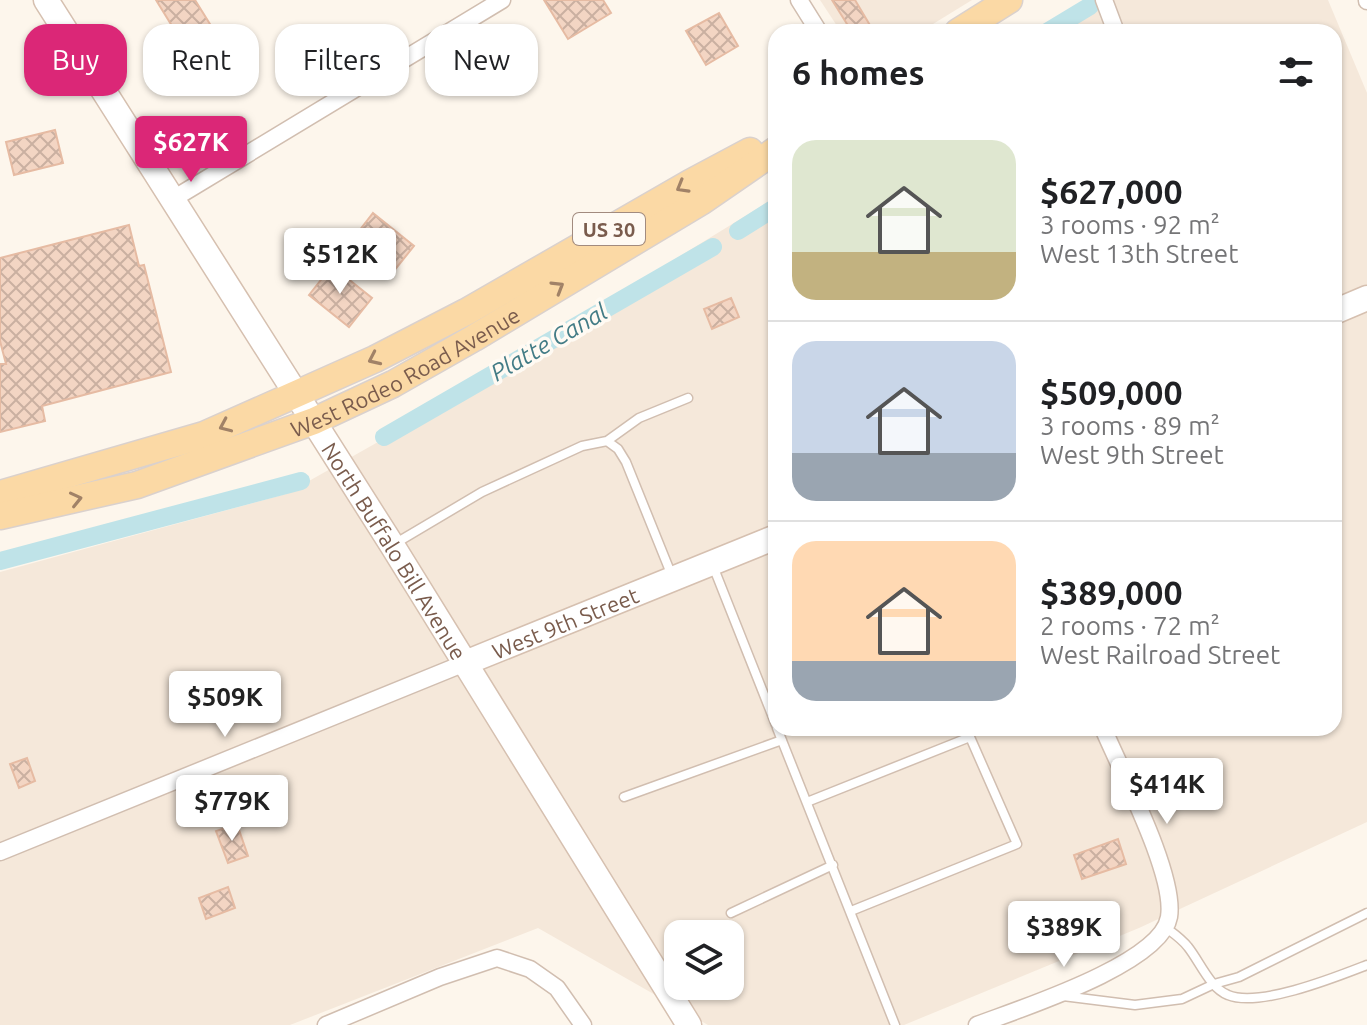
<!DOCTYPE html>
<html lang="en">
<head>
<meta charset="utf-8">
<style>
  body { margin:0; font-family:Ubuntu,sans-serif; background:#f2f2f2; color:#202124; height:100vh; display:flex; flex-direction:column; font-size:30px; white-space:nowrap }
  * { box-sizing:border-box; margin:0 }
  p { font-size:26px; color:#757577 }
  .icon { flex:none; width:44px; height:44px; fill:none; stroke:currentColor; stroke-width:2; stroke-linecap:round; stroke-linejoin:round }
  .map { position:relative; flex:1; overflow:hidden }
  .details { position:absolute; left:768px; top:24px; width:574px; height:712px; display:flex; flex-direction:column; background:#fff; border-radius:24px; box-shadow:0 2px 6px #0004 }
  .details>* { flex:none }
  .top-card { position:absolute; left:24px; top:24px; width:624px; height:72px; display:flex; gap:16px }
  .controls { position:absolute; left:664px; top:920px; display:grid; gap:16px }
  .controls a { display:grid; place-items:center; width:80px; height:80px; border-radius:16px; background:#fff; box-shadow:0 2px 6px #0004; font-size:40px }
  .price { position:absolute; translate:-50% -68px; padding:0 18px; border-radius:8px; background:#fff; color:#222; font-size:26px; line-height:52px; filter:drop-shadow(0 2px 4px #0008) }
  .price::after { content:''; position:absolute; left:50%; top:48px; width:24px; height:18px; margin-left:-12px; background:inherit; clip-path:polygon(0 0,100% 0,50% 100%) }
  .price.selected { background:#db2777; color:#fff }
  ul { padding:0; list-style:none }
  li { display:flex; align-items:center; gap:24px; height:200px; padding:0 24px }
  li+li { border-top:2px solid #e0e0e0 }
  li span { display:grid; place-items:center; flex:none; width:224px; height:160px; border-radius:24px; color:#555 }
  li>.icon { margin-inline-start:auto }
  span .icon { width:96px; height:96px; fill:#fffc; stroke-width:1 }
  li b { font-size:34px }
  h2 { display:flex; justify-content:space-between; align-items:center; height:96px; padding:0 24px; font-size:34px }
  .pill { padding:0 28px; border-radius:24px; background:#fff; box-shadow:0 2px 6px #0004; font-size:28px; line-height:72px }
  .pill.selected { background:#db2777; color:#fff }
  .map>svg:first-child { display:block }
</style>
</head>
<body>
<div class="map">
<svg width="1367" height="1025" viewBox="0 0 1367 1025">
  <defs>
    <pattern id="building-cross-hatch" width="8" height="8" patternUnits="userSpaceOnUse" patternTransform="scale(2)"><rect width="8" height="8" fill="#f3d5c3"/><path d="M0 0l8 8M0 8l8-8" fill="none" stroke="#cab0a1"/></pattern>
  </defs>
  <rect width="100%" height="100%" fill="#fdf6ec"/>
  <path fill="#f5e8da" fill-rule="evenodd" d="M 820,0 L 972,0 L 920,32 L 841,32 Z
    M 1098,0 L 1328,0 L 1367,93 L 1367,822 L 1139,928 L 904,1025 L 708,1025 L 538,928 L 290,1025 L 0,1025 L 0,572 L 286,494 L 378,442 L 776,197 L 776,728 L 1334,728 L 1334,32 L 1046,32 ZM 678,934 L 730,934 L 730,986 L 678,986 Z"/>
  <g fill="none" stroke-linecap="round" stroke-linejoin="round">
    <path stroke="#bfe3e8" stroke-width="18" d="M 1047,32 L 1090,6
      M 738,231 L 776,207
      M 384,437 L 713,247
      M 0,561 L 301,481"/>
  </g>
  <path fill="url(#building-cross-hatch)" stroke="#e6bba3" stroke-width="2" d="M 156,0 L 195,0 L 218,37 L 190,55 Z
    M 544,0 L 603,0 L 611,13 L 568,39 Z
    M 832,0 L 855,0 L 874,32 L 852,32 Z
    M 719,13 L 738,46 L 706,65 L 686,31 Z
    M 55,130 L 63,163 L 14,175 L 6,142 Z
    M 373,213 L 414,246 L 393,272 L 352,240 Z
    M 129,225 L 139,266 L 144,265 L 171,372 L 42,406 L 45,421 L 0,432 L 0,364 L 6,364 L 0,341 L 0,258 Z
    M 332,266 L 372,298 L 349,327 L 309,295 Z
    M 731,298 L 739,317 L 712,329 L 704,309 Z
    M 27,758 L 35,781 L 19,788 L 10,764 Z
    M 237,824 L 248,856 L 228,863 L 216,831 Z
    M 1118,839 L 1126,864 L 1082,879 L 1074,855 Z
    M 228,887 L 235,908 L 206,919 L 199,898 Z"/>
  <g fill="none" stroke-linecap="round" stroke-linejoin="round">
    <g stroke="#d1beb0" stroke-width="11">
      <path id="lane" d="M 607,441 L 618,449 L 626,462 L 672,576
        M 396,543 L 482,492 L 582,446 L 607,441 L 639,418 L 688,398
        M 713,566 L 776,725
        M 777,728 L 895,1025
        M 624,797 L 782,740
        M 807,802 L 970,737 L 1017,844 L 851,911
        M 731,913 L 833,865
        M 1165,927 C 1173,933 1182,939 1188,947 C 1200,962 1210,988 1228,995 C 1259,1008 1336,977 1367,965
        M 1063,996 L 1135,1005 L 1182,999 L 1214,984 L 1239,977 L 1367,913"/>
    </g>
    <g stroke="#d1beb0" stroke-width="19">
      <path id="street" d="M 799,0 L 819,32
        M 1104,0 L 1116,32
        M 1367,0 L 1367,1
        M 173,199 L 502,0
        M 0,852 L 465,663
        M 326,1025 L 440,977 L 497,958 L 530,969 L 557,988 L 583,1025
        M 977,1025 C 1019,1009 1161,964 1169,917 C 1176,875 1121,771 1103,728"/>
    </g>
    <g stroke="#d6c0b0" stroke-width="27">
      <g id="secondary">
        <path id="s1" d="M 46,0 L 392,545 L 689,1025"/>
        <path d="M 1334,312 L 1367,298"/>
        <path id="s2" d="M 465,663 L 776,537"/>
      </g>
    </g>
    <g stroke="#dad1cd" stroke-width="29">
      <g id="primary">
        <path d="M 958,32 L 1009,0"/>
        <path d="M 0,494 L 204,435 L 375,359 L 466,312 L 690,183 L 750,151"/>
        <path id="s3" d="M 0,516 L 137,485 L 314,421 L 393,384 L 474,338 L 702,201 L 776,150"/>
      </g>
    </g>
    <use href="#lane" stroke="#fff" stroke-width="8"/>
    <use href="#street" stroke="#fff" stroke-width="16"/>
    <use href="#secondary" stroke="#fff" stroke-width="24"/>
    <use href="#primary" stroke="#fbd9a5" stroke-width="26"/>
  </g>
  <defs><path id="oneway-chevron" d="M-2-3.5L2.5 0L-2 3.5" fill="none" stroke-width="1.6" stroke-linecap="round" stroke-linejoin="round" transform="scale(2)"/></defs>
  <g stroke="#a18267">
    <use href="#oneway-chevron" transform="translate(682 187) rotate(150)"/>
    <use href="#oneway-chevron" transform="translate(558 287) rotate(-31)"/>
    <use href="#oneway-chevron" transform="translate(374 359) rotate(155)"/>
    <use href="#oneway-chevron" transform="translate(225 426) rotate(156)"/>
    <use href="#oneway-chevron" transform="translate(76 499) rotate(-13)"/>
  </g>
  <g text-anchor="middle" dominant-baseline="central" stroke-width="7" stroke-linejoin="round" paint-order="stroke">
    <rect fill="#fffaf3" stroke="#a28b7f" stroke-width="2" x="573" y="213" width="72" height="32" rx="6"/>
    <g font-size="20" font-weight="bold" fill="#7a5c4d">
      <text x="609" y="229">US 30</text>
    </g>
    <g font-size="22" fill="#7a5c4d" stroke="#fffaf3">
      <text stroke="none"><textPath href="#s3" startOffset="432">West Rodeo Road Avenue</textPath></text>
      <text stroke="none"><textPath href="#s1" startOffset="652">North Buffalo Bill Avenue</textPath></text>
      <text stroke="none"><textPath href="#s2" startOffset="108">West 9th Street</textPath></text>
    </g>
    <g font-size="24" font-style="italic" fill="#437c86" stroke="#fffaf3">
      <text transform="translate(549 342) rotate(-30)">Platte Canal</text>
    </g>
  </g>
</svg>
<div class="controls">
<a><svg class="icon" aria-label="layers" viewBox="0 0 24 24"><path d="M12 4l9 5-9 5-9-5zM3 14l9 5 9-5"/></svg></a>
</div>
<b class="price selected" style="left:191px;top:184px">$627K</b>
<b class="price" style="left:340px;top:296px">$512K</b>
<b class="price" style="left:225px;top:739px">$509K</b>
<b class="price" style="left:1167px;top:826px">$414K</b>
<b class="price" style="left:232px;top:843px">$779K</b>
<b class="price" style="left:1064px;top:969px">$389K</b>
<div class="top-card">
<a class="pill selected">Buy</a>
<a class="pill">Rent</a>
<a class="pill">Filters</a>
<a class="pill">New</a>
</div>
<section class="details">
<h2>6 homes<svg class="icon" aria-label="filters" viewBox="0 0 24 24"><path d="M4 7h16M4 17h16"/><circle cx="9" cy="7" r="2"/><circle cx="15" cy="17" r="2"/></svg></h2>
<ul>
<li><span style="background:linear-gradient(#dfe7d0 70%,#c2b280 0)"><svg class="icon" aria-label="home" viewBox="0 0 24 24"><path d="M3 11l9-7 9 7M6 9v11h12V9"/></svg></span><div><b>$627,000</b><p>3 rooms · 92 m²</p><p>West 13th Street</p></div></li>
<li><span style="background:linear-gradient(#c9d6e8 70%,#9aa5b1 0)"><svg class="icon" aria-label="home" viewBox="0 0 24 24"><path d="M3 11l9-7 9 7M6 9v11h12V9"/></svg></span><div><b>$509,000</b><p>3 rooms · 89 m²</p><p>West 9th Street</p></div></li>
<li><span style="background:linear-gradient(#ffd9b3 75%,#9aa5b1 0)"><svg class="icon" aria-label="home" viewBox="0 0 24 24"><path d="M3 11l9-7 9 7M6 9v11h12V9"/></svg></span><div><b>$389,000</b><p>2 rooms · 72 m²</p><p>West Railroad Street</p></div></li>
</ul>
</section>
</div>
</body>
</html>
